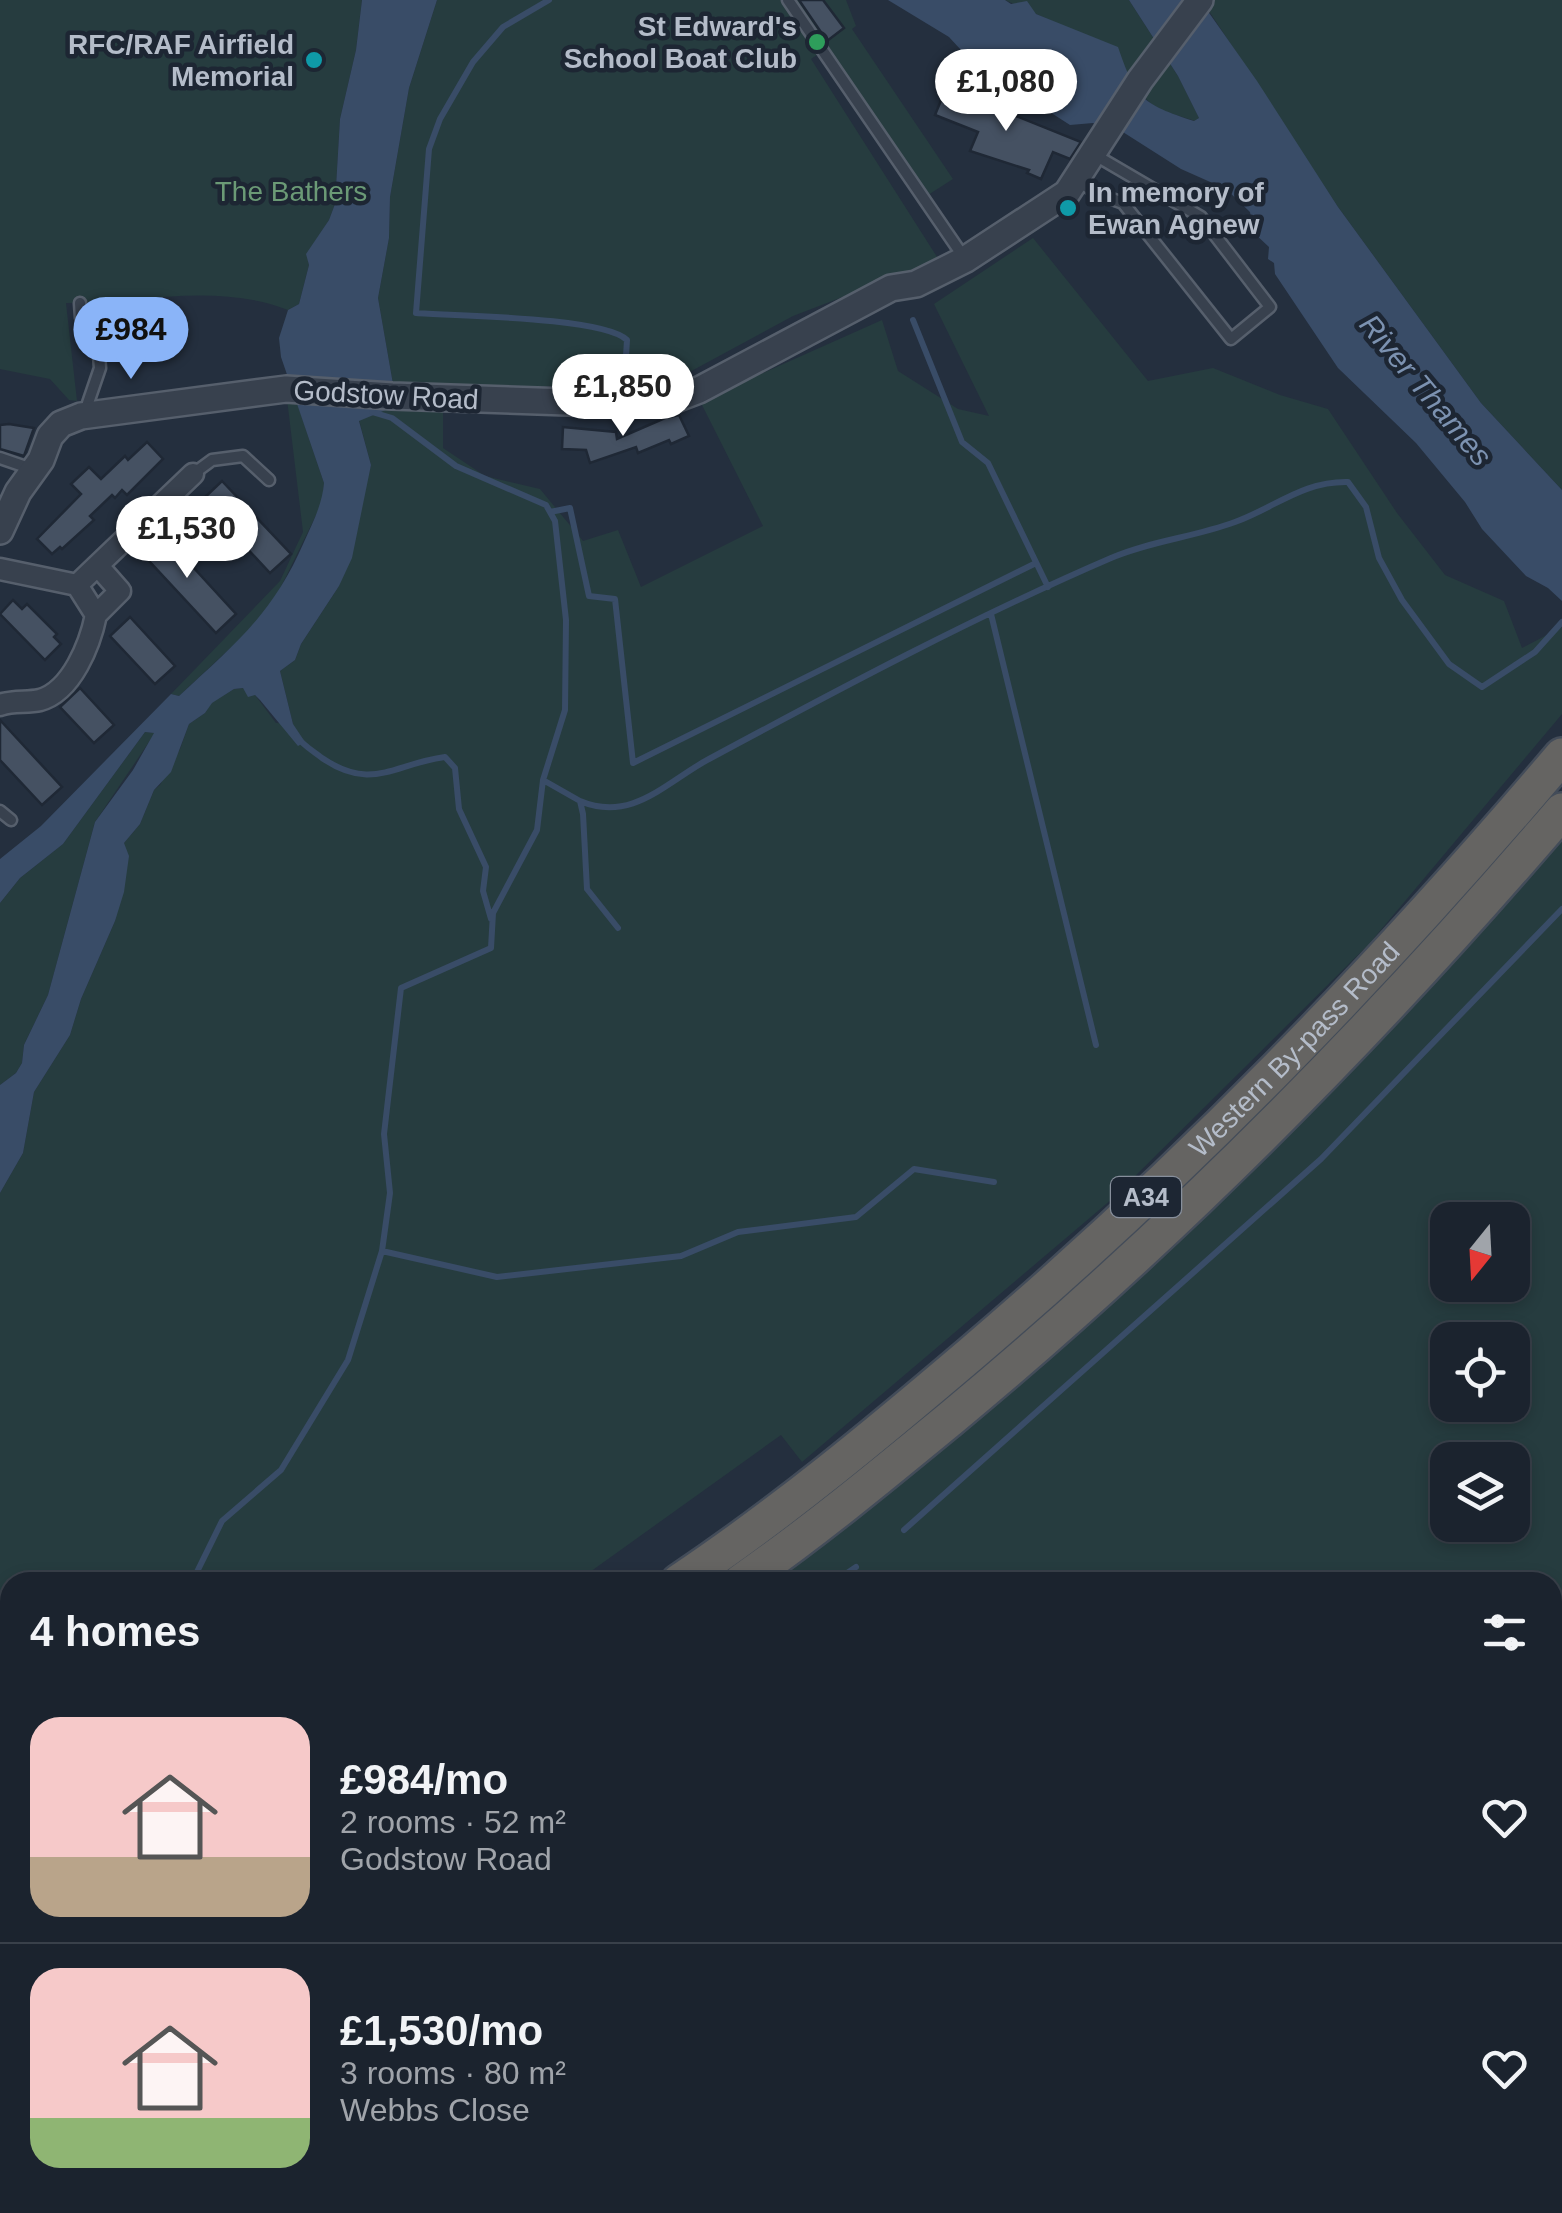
<!DOCTYPE html>
<html lang="en">
<head>
<meta charset="utf-8">
<style>
  body { margin:0; font-family:Arial,sans-serif; background:#242b36; color:#f1f3f6; height:100vh; display:flex; flex-direction:column; font-size:38px; white-space:nowrap }
  * { box-sizing:border-box; margin:0 }
  p { font-size:32px; color:#a0a4aa }
  .icon { flex:none; width:55px; height:55px; fill:none; stroke:currentColor; stroke-width:2; stroke-linecap:round; stroke-linejoin:round }
  .map { position:relative; flex:1; overflow:hidden }
  .panel { position:absolute; left:0px; top:1572px; width:1562px; height:642px; display:flex; flex-direction:column; background:#1b232e; border-radius:30px 30px 0 0; box-shadow:0 5px 15px #0003,0 0 0 2px #39404a }
  .panel>* { flex:none }
  .needle { width:65px; rotate:198deg }
  .fabs { position:absolute; left:1430px; top:1202px; display:grid; gap:20px }
  .fabs a { display:grid; place-items:center; width:100px; height:100px; border-radius:20px; background:#1b232e; box-shadow:0 5px 15px #0003,0 0 0 2px #39404a; font-size:50px }
  .price { position:absolute; translate:-50% -85px; padding:0 22px; border-radius:35px; background:#fff; color:#222; font-size:32px; line-height:65px; filter:drop-shadow(0 2px 5px #0008) }
  .price::after { content:''; position:absolute; left:50%; top:60px; width:30px; height:22px; margin-left:-15px; background:inherit; clip-path:polygon(0 0,100% 0,50% 100%) }
  .price.active { background:#8ab4f8; color:#111 }
  ul { padding:0; list-style:none }
  li { display:flex; align-items:center; gap:30px; height:250px; padding:0 30px }
  li+li { border-top:2px solid #39404a }
  li span { display:grid; place-items:center; flex:none; width:280px; height:200px; border-radius:30px; color:#555 }
  li>.icon { margin-inline-start:auto }
  span .icon { width:120px; height:120px; fill:#fffc; stroke-width:1 }
  li b { font-size:42px }
  h2 { display:flex; justify-content:space-between; align-items:center; height:120px; padding:0 30px; font-size:42px }
  .map>svg:first-child { display:block }
</style>
</head>
<body>
<div class="map">
<svg width="1562" height="2213" viewBox="0 0 1562 2213">
  <rect width="100%" height="100%" fill="#242f3e"/>
  <path fill="#263c3f" fill-rule="evenodd" d="M 0,0 L 362,0 L 356,50 L 340,119 L 335,204 L 329,220 L 307,254 L 309,265 L 299,304 L 288,310 C 216,282 141,303 66,303 L 77,401 L 69,400 L 50,379 L 0,369 Z
    M 437,0 L 846,0 L 856,26 L 852,29 L 953,179 L 928,195 L 828,47 L 811,59 L 939,260 L 793,316 L 660,388 L 393,384 L 378,298 L 389,238 L 390,197 L 409,88 Z
    M 1005,0 L 1129,0 L 1178,76 L 1199,118 L 1195,121 L 1157,109 L 1131,85 L 1095,40 Z
    M 1209,0 L 1562,0 L 1562,490 L 1481,403 L 1338,207 L 1205,5 Z
    M 1033,238 L 1148,381 L 1213,368 L 1280,395 L 1328,409 L 1397,513 L 1445,575 L 1504,601 L 1522,648 L 1562,627 L 1562,714 L 1369,944 L 1112,1199 L 802,1462 L 781,1435 L 576,1582 L 10,1582 L 10,1934 L 0,1940 L 0,1193 L 23,1153 L 34,1092 L 70,1035 L 81,999 L 115,921 L 124,843 L 140,824 L 154,790 L 160,785 L 180,749 L 189,724 L 205,713 L 211,703 L 234,689 L 243,688 L 255,695 L 276,723 L 293,724 L 280,671 L 295,660 L 301,644 L 339,586 L 371,465 L 359,420 L 388,409 L 443,410 L 443,448 L 485,476 L 540,489 L 583,541 L 618,530 L 641,587 L 763,526 L 700,401 L 882,320 L 898,371 L 958,409 L 989,416 L 934,304 Z
    M 295,397 L 324,483 L 322,503 L 274,601 L 255,625 L 179,696 L 171,694 L 280,581 L 303,532 L 287,399 Z
    M 145,732 L 155,733 L 95,822 L 48,995 L 24,1045 L 22,1063 L 16,1073 L 0,1085 L 0,903 L 20,878 L 63,844 Z
    M 1562,834 L 1562,2159 L 1552,2157 L 1552,1582 L 769,1582 ZM 1448,1220 L 1512,1220 L 1512,1285 L 1448,1285 ZM 1448,1340 L 1512,1340 L 1512,1405 L 1448,1405 ZM 1448,1460 L 1512,1460 L 1512,1525 L 1448,1525 Z
    M 10,2057 L 10,2205 L 1222,2205 L 1222,2213 L 0,2213 L 0,2061 Z"/>
  <path fill="#394c67" d="M 362,0 L 437,0 L 409,88 L 390,197 L 389,238 L 378,298 L 393,384 L 388,409 L 359,421 L 371,465 L 352,558 L 339,586 L 301,644 L 295,660 L 280,671 L 293,724 L 305,742 L 298,746 L 260,700 L 255,695 L 248,697 L 243,688 L 234,689 L 212,703 L 205,713 L 189,724 L 171,772 L 154,790 L 140,824 L 124,843 L 129,856 L 124,892 L 115,921 L 81,999 L 70,1035 L 34,1092 L 23,1153 L 0,1193 L 0,1085 L 16,1073 L 22,1063 L 24,1045 L 48,995 L 95,822 L 133,770 L 154,733 L 145,732 L 63,844 L 20,878 L 0,903 L 0,859 L 41,826 L 171,694 L 179,696 C 235,644 273,614 304,542 C 313,522 322,505 324,483 L 281,357 L 279,338 L 288,310 L 299,304 L 309,265 L 306,254 L 329,220 L 335,204 L 340,119 L 356,50 Z
    M 888,0 L 1005,0 L 1011,4 L 1027,1 L 1036,14 L 1118,47 C 1136,99 1142,104 1194,121 L 1199,118 L 1178,76 L 1129,0 L 1200,0 L 1257,81 L 1338,207 L 1481,403 L 1562,490 L 1562,601 L 1548,588 L 1526,576 L 1482,529 L 1465,502 L 1416,443 L 1338,368 L 1275,274 L 1274,263 L 1268,259 L 1269,247 L 1254,233 L 1250,212 L 1226,189 L 1181,169 L 1115,127 L 1102,128 L 1093,123 L 1070,125 L 1000,80 L 984,75 L 949,37 Z
    M 1553,2157 L 1562,2159 L 1562,2213 L 1222,2213 L 1222,2205 L 1552,2205 Z"/>
  <g fill="none" stroke-linecap="round" stroke-linejoin="round">
    <path stroke="#394c67" stroke-width="6" d="M 549,0 L 503,27 L 473,62 L 440,119 L 429,149 L 416,313 C 457,316 603,317 627,340 L 624,388
      M 913,320 L 962,442 L 988,463 L 1048,587
      M 372,412 L 392,418 L 456,466 L 546,505 L 555,521 L 566,620 L 565,710 L 543,780 L 537,830 L 493,913 L 491,948 L 401,988 L 384,1134 L 390,1193 L 382,1251 L 497,1277 L 681,1256 L 738,1232 L 856,1217 L 914,1169 L 994,1182
      M 550,512 L 570,508 L 589,596 L 615,599 L 633,763 L 1034,564
      M 991,614 L 1096,1045
      M 297,737 C 304,746 313,751 322,758 C 372,792 393,764 445,757 L 455,768 L 459,809 L 486,867 L 483,891 L 491,919
      M 543,780 L 580,801 L 583,814 L 587,889 L 618,928
      M 580,801 C 632,823 666,782 709,759 C 841,688 974,617 1111,558 C 1150,541 1195,537 1235,522 C 1276,507 1303,481 1348,482 L 1366,507 L 1379,558 L 1402,600 L 1449,664 L 1482,687 L 1535,652 L 1562,622
      M 904,1530 L 1321,1159 L 1562,909
      M 192,1582 L 222,1521 L 281,1470 L 348,1360 L 382,1251
      M 834,1582 L 856,1567
      M 0,1709 L 10,1704
      M 0,2114 L 10,2109"/>
  </g>
  <path fill="#455162" stroke="#1f2835" stroke-width="2.5" d="M 799,0 L 823,0 L 844,28 L 827,41 Z
    M 946,88 L 1081,142 L 1070,159 L 1053,152 L 1041,179 L 1027,173 L 1029,170 L 970,151 L 978,132 L 935,115 Z
    M 679,415 L 689,436 L 671,444 L 669,440 L 638,453 L 636,447 L 590,463 L 586,450 L 562,449 L 563,427 L 616,432 L 617,439 L 665,418 Z
    M 9,424 L 34,428 L 24,456 L 0,449 L 0,425 Z
    M 147,442 L 163,459 L 127,495 L 122,490 L 115,498 L 112,495 L 90,516 L 94,520 L 62,549 L 60,547 L 52,554 L 37,539 L 81,494 L 71,484 L 89,467 L 101,479 L 125,456 L 128,460 Z
    M 222,481 L 291,554 L 270,573 L 202,500 Z
    M 159,530 L 236,614 L 216,633 L 138,549 Z
    M 13,600 L 22,609 L 27,604 L 57,634 L 54,637 L 61,644 L 45,660 L 0,614 Z
    M 130,617 L 175,666 L 155,684 L 110,636 Z
    M 80,688 L 114,725 L 94,743 L 60,707 Z
    M 0,720 L 62,787 L 42,805 L 0,760 Z"/>
  <g fill="none" stroke-linecap="round" stroke-linejoin="round">
    <g stroke="#565f6c" stroke-width="15">
      <path id="service" d="M 788,0 L 965,259
        M 1078,181 L 1098,194 L 1123,203 L 1231,339 L 1270,307 L 1201,217 L 1095,155
        M 80,303 L 81,318 L 97,329 L 100,368 L 88,403 L 89,414
        M 0,458 L 35,470
        M 193,474 L 212,460 L 243,456 L 269,480
        M 0,811 L 11,820"/>
    </g>
    <g stroke="#565f6c" stroke-width="25">
      <path id="minor" d="M 0,569 L 77,585 L 96,615 C 90,644 72,691 40,700 C 27,703 12,700 0,705
        M 77,585 L 193,474
        M 96,615 L 120,591 L 98,566"/>
    </g>
    <g stroke="#565f6c" stroke-width="30">
      <path id="tertiary" d="M 0,531 L 18,492 L 41,460 L 50,436 L 61,424 L 81,416 L 286,389 L 392,396 L 626,404 L 670,401 L 699,390 L 891,288 L 916,284 L 966,259 L 1067,193 L 1140,80 L 1200,0"/>
    </g>
    <g stroke="#434c59" stroke-width="40">
      <g id="trunk">
        <path id="s1" d="M 679,1582 C 782,1513 877,1434 971,1354 C 1188,1169 1378,973 1562,756"/>
        <path d="M 741,1582 C 813,1532 882,1475 950,1419 C 1172,1235 1375,1030 1562,811"/>
        <path d="M 0,1992 L 10,1987"/>
        <path d="M 0,2042 L 10,2037"/>
      </g>
    </g>
    <use href="#service" stroke="#38414e" stroke-width="10"/>
    <use href="#minor" stroke="#38414e" stroke-width="20"/>
    <use href="#tertiary" stroke="#38414e" stroke-width="25"/>
    <use href="#trunk" stroke="#656462" stroke-width="35"/>
  </g>
  <circle fill="#2e9e5b" stroke="#1d2633" stroke-width="4" cx="817" cy="42" r="10"/>
  <g fill="#0f9aa8" stroke="#1d2633" stroke-width="4">
    <circle cx="314" cy="60" r="10"/>
    <circle cx="1068" cy="208" r="10"/>
  </g>
  <g text-anchor="middle" dominant-baseline="central" stroke-width="9" stroke-linejoin="round" paint-order="stroke">
    <rect fill="#1d2633" stroke="#878f9c" stroke-width="2.5" x="1111" y="1177" width="70" height="40" rx="8"/>
    <g font-size="25" font-weight="bold" fill="#b4bcc9">
      <text x="1146" y="1197">A34</text>
    </g>
    <g font-size="28" font-weight="bold" fill="#b4bcc9" stroke="#1d2633" text-anchor="end">
      <text x="797" y="26">St Edward's<tspan x="797" dy="32">School Boat Club</tspan></text>
      <text x="294" y="44">RFC/RAF Airfield<tspan x="294" dy="32">Memorial</tspan></text>
      <text x="1088" y="192" text-anchor="start">In memory of<tspan x="1088" dy="32">Ewan Agnew</tspan></text>
    </g>
    <g font-size="28" fill="#6b9a76" stroke="#1d2633">
      <text x="291" y="191">The Bathers</text>
    </g>
    <g font-size="28" fill="#b4bcc9" stroke="#1d2633">
      <text transform="translate(386 395) rotate(3)">Godstow Road</text>
      <text stroke="none"><textPath href="#s1" startOffset="815">Western By-pass Road</textPath></text>
    </g>
    <g font-size="30" font-style="italic" fill="#7c92b1" stroke="#1d2633">
      <text transform="translate(1426 390) rotate(50)">River Thames</text>
    </g>
  </g>
</svg>
<div class="fabs">
<a><svg class="needle" viewBox="-14 -14 28 28"><path d="M0-13l5 13h-10z" fill="#e53935"/><path d="M0 13l5-13h-10z" fill="#a0a4aa"/></svg></a>
<a><svg class="icon" aria-label="locate" viewBox="0 0 24 24"><circle cx="12" cy="12" r="6"/><path d="M12 2v4M12 18v4M2 12h4M18 12h4"/></svg></a>
<a><svg class="icon" aria-label="layers" viewBox="0 0 24 24"><path d="M12 4l9 5-9 5-9-5zM3 14l9 5 9-5"/></svg></a>
</div>
<b class="price" style="left:1006px;top:134px">£1,080</b>
<b class="price active" style="left:131px;top:382px">£984</b>
<b class="price" style="left:623px;top:439px">£1,850</b>
<b class="price" style="left:187px;top:581px">£1,530</b>
<section class="panel">
<h2>4 homes<svg class="icon" aria-label="filters" viewBox="0 0 24 24"><path d="M4 7h16M4 17h16"/><circle cx="9" cy="7" r="2"/><circle cx="15" cy="17" r="2"/></svg></h2>
<ul>
<li><span style="background:linear-gradient(#f6c9c9 70%,#b9a48a 0)"><svg class="icon" aria-label="home" viewBox="0 0 24 24"><path d="M3 11l9-7 9 7M6 9v11h12V9"/></svg></span><div><b>£984/mo</b><p>2 rooms · 52 m²</p><p>Godstow Road</p></div><svg class="icon" aria-label="heart" viewBox="0 0 24 24"><path d="M12 20l-8-8c-3-5 5-10 8-4 3-6 11-1 8 4z"/></svg></li>
<li><span style="background:linear-gradient(#f6c9c9 75%,#8fb573 0)"><svg class="icon" aria-label="home" viewBox="0 0 24 24"><path d="M3 11l9-7 9 7M6 9v11h12V9"/></svg></span><div><b>£1,530/mo</b><p>3 rooms · 80 m²</p><p>Webbs Close</p></div><svg class="icon" aria-label="heart" viewBox="0 0 24 24"><path d="M12 20l-8-8c-3-5 5-10 8-4 3-6 11-1 8 4z"/></svg></li>
</ul>
</section>
</div>
</body>
</html>
